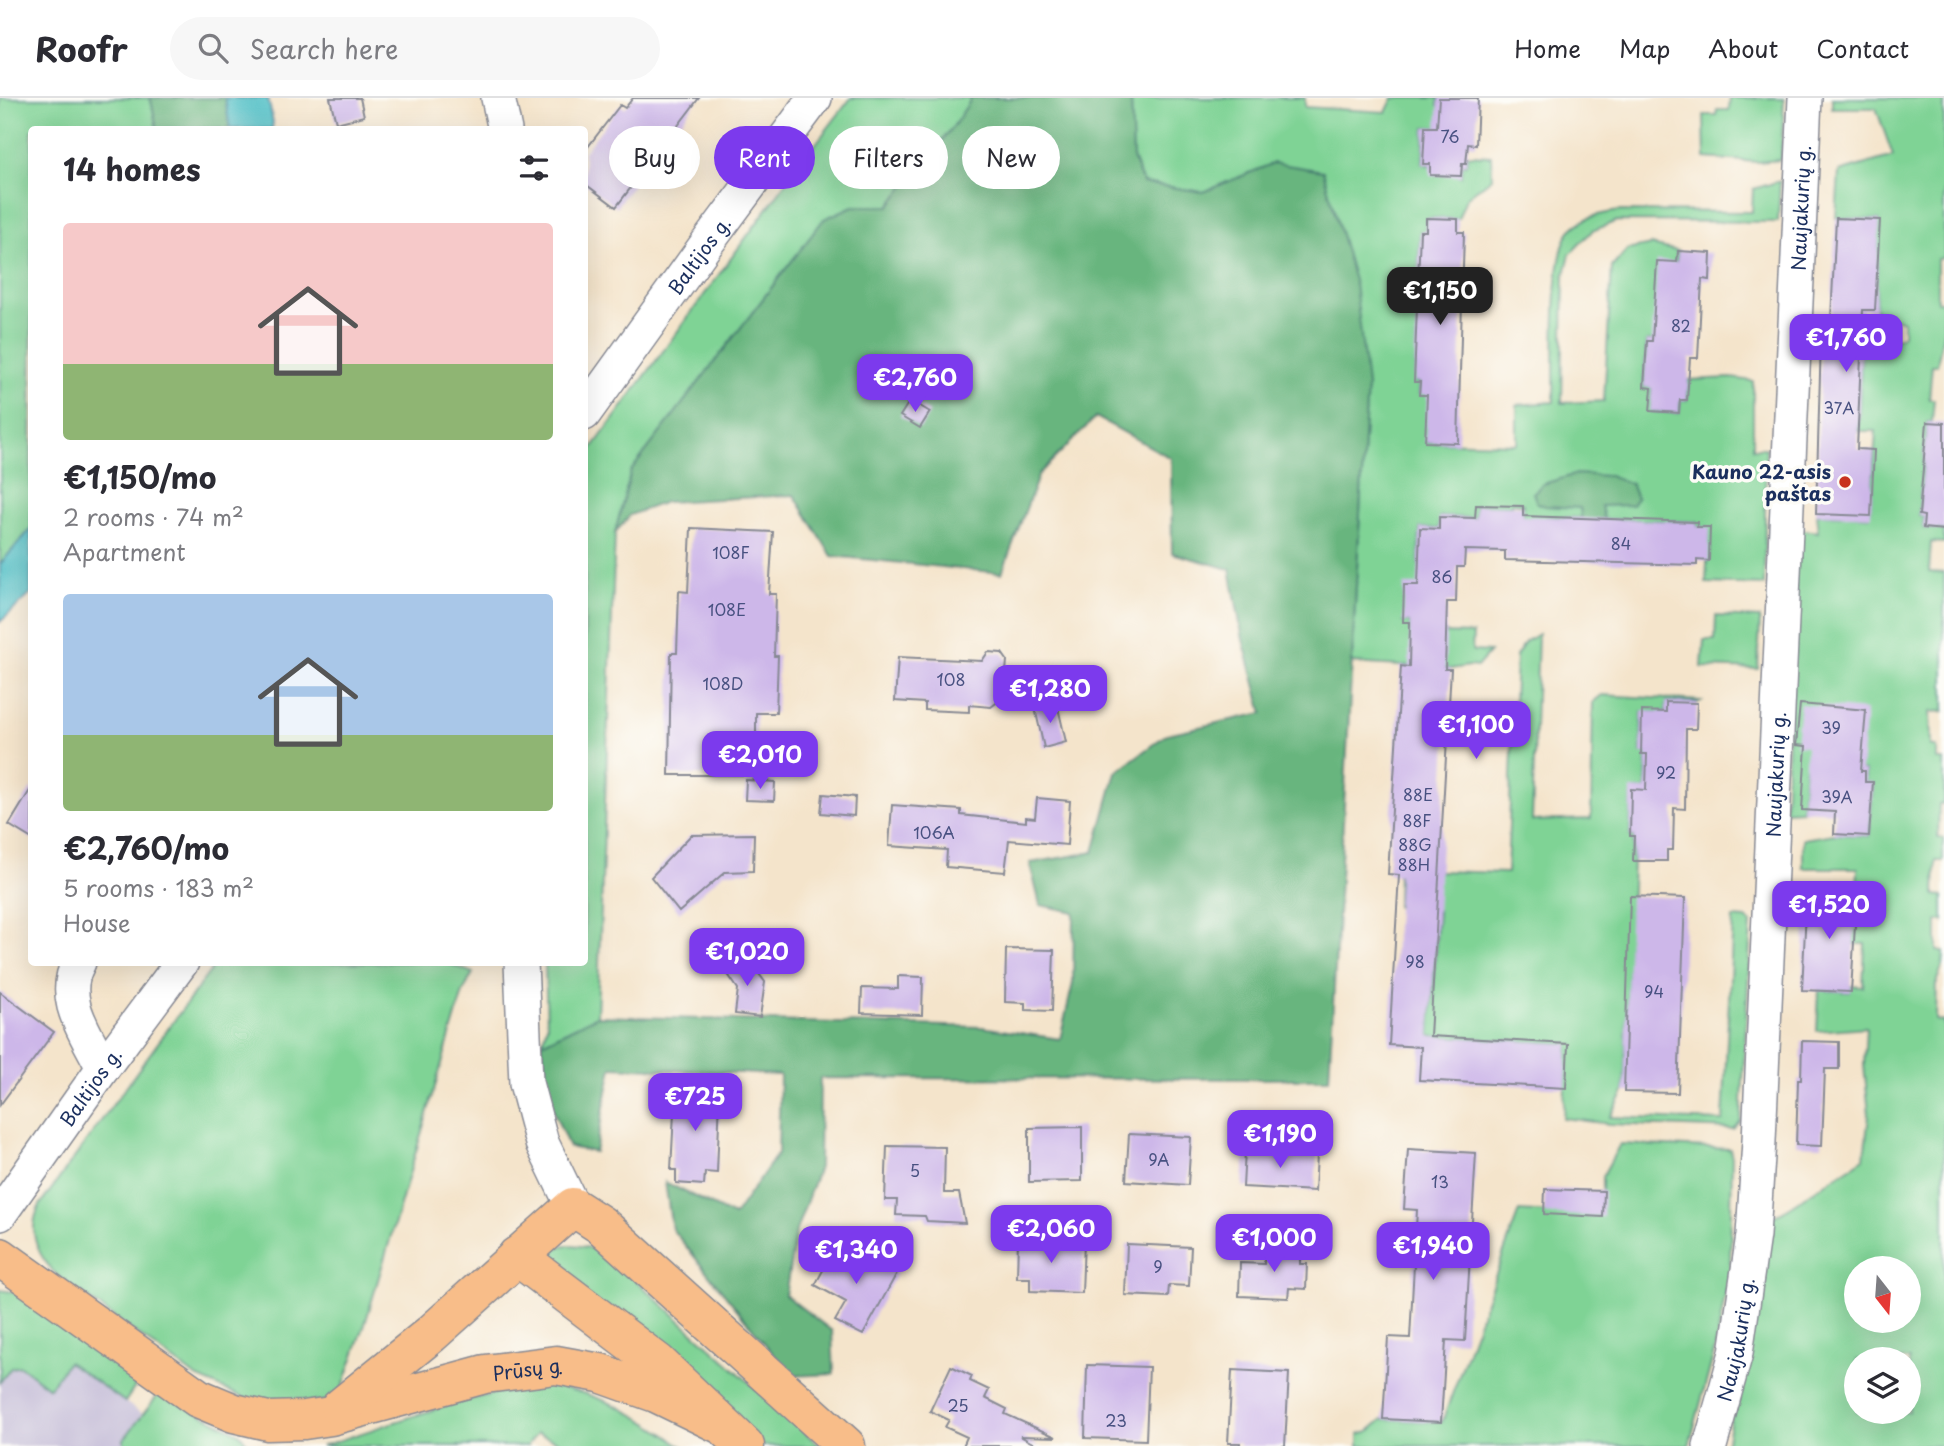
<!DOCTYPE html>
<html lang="en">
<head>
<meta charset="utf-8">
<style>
  body { margin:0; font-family:"Playpen Sans",sans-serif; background:#f7f7f7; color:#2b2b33; height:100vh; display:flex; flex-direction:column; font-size:26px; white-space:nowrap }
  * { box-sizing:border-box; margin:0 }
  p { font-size:23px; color:#7c7c81 }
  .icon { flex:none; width:38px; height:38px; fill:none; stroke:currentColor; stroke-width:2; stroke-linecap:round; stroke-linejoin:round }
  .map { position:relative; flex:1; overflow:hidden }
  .drawer { position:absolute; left:28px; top:28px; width:560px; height:840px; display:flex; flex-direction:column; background:#fff; border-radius:7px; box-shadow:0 7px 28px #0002 }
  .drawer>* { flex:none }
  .top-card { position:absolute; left:609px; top:28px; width:665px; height:63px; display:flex; gap:14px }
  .needle { width:46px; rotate:163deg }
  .fabs { position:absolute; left:1844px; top:1158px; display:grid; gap:14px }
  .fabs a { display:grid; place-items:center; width:77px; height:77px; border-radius:50%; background:#fff; box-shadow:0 7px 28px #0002; font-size:35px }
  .price { position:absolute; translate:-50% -60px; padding:0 16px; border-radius:14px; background:#7c3aed; color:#fff; font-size:23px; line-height:46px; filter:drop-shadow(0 2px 4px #0008) }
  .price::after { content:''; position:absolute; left:50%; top:42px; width:21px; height:16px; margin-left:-10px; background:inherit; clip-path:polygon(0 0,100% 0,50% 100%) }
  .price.active { background:#222; color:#fff }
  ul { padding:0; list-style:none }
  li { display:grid; align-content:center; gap:14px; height:371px; padding:0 35px }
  li span { display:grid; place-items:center; height:217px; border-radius:7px; color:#555 }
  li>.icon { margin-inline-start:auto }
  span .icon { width:126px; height:126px; fill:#fffc; stroke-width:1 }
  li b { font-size:30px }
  h2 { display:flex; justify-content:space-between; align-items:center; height:84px; padding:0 35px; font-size:30px }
  .tag { padding:0 24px; border-radius:32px; background:#fff; box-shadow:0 7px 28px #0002; font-size:24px; line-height:63px }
  .tag.active { background:#7c3aed; color:#fff }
  header { display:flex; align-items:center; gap:42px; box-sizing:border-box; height:98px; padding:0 35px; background:#fff; border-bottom:2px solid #e1e1e2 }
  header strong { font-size:33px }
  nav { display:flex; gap:38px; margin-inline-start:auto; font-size:24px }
  .search { width:490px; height:63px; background:#f7f7f7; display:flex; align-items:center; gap:18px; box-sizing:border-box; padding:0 24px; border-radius:38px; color:#7c7c81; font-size:26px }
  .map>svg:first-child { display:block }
</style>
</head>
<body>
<header>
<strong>Roofr</strong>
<div class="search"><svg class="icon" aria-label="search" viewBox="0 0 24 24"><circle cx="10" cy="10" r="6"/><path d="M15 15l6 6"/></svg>Search here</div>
<nav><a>Home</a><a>Map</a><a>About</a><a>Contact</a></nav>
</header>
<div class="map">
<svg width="1944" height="1348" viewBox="0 0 1944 1348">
  <rect width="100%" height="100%" fill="#fdfcf7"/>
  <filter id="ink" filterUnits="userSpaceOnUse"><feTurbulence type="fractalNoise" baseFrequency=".0143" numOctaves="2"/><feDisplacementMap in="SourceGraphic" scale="14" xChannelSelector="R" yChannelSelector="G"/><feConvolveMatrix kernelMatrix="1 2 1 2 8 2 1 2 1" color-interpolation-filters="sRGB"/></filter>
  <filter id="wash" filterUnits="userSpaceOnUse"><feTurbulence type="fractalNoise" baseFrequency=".00686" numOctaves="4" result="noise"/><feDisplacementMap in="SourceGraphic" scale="28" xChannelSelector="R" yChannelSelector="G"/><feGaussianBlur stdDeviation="1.57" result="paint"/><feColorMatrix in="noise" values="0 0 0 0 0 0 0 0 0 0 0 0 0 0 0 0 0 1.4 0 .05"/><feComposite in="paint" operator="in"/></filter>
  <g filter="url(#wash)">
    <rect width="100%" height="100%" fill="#f4e4cb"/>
    <path fill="#c7c0d9" d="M 68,1264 L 142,1316 L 124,1340 L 124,1348 L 0,1348 L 0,1284 L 11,1270 Z"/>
    <path fill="#7fd395" stroke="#4d817a" stroke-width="2" fill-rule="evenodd" d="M 0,0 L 149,0 L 151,2 L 157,31 L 32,32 L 31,431 L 0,466 Z
      M 851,0 L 972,0 L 953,29 L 889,109 L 853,108 L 824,121 L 631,373 L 615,435 L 597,918 L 542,945 L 547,927 L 545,865 L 584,864 L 585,360 L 794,74 Z
      M 1131,0 L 1305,0 L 1305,9 L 1386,14 L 1393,0 L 1439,0 L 1438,7 L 1447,8 L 1446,30 L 1425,29 L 1423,65 L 1461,78 L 1462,66 L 1466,66 L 1467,57 L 1491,58 L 1492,80 L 1466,100 L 1458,121 L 1426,120 L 1426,133 L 1420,133 L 1415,284 L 1420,284 L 1419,296 L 1451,298 L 1426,344 L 1517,346 L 1517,307 L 1554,304 C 1555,269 1550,155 1571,132 C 1585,118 1603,115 1621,113 L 1752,114 L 1753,91 L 1780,83 L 1778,124 L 1617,123 L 1592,133 L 1570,156 L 1564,180 L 1562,305 L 1604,303 L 1612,169 L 1627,152 L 1651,147 L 1678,153 L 1661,244 L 1647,243 L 1644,289 L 1652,289 L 1651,313 L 1679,315 L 1680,302 L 1687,302 L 1688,282 L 1731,280 L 1753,283 L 1753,350 L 1766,350 L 1764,487 L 1706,485 L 1709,430 L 1697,429 L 1697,424 L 1604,421 L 1600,408 L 1632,406 L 1637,400 L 1545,408 L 1581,409 L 1582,420 L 1547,419 L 1522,431 L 1523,406 L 1511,405 L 1511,408 L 1476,407 L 1475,420 L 1440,419 L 1439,431 L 1420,430 L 1419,465 L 1426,488 L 1403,524 L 1410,524 L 1410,534 L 1473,536 L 1472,553 L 1490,554 L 1477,569 L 1469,568 L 1451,571 L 1352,565 L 1367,287 L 1274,65 L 1203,94 L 1143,85 L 1133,61 Z
      M 1730,0 L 1784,0 L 1781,62 L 1757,64 L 1705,60 L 1704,17 L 1716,17 L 1717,12 L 1729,12 Z
      M 1832,0 L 1944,0 L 1944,160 L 1937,161 L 1937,203 L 1943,203 L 1944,230 L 1937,267 L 1932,267 L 1929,301 L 1934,301 L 1932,324 L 1927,324 L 1919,417 L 1924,418 L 1923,430 L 1944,432 L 1944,445 L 1931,444 L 1929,474 L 1944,475 L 1944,613 L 1930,614 L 1931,649 L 1937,649 L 1937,662 L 1944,662 L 1944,706 L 1939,706 L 1938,740 L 1943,740 L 1943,763 L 1936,763 L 1935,797 L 1943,798 L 1943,823 L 1937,823 L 1937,853 L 1944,854 L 1943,867 L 1937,882 L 1936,922 L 1944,924 L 1944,1348 L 1726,1348 L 1767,1117 L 1777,1117 L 1864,1060 L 1869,1016 L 1864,967 L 1866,929 L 1817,933 L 1819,892 L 1850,894 L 1851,888 L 1863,889 L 1865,846 L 1853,846 L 1855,826 L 1870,827 L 1872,795 L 1857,794 L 1858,770 L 1803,770 L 1803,741 L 1834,736 L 1869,738 L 1873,685 L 1865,684 L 1865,673 L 1805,669 L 1802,712 L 1785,713 L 1797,431 L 1818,434 L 1816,416 L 1870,418 L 1876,333 L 1858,333 L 1862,242 L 1894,242 L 1903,237 L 1903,223 L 1875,212 L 1879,122 L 1836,120 L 1839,74 L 1893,58 L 1876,10 L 1832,10 ZM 1857,1171 L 1909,1171 L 1909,1223 L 1857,1223 ZM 1857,1262 L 1909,1262 L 1909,1314 L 1857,1314 Z
      M 1716,518 L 1760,520 L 1758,571 L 1702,569 L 1704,542 L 1715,542 Z
      M 1538,536 L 1532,723 L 1591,721 L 1593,604 L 1602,597 L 1701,603 L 1697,605 L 1667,604 L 1666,614 L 1642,614 L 1641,655 L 1647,656 L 1646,692 L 1632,692 L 1630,738 L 1634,738 L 1633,763 L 1624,994 L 1610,1019 L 1723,1023 L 1733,820 L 1746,821 L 1751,825 L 1741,1023 L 1733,1031 L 1610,1026 L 1563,1020 L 1568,946 L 1430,938 L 1438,812 L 1397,809 L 1398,777 L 1438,779 L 1438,773 L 1507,775 L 1516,558 L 1525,544 Z
      M 445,864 L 473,875 L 463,894 L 365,1226 L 341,1294 L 328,1303 L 261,1307 L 196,1279 L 59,1179 C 38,1159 26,1134 40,1107 L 216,865 Z
      M 1620,1046 L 1730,1051 L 1732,1059 L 1730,1172 L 1715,1251 L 1689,1348 L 1359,1348 L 1359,1336 L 1369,1333 L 1383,1321 L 1442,1324 L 1519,1113 L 1602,1118 L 1602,1079 Z
      M 565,1147 C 593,1147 601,1154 622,1170 L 820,1348 L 763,1348 L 542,1162 L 549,1152 Z
      M 0,1192 L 20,1195 L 133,1273 L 137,1286 L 125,1304 L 68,1264 L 49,1290 L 20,1268 L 11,1270 L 0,1284 Z
      M 553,1288 C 603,1296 642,1319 682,1348 L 570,1348 L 537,1335 L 527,1348 L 321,1348 C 398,1325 473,1292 553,1288 Z
      M 158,1297 L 164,1297 L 239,1335 L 250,1348 L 124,1348 L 124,1341 Z"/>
    <path fill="#67b57e" stroke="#41726e" stroke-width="2" d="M 149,0 L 225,0 L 230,31 L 157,31 L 151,2 Z
      M 972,0 L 1131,0 L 1133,61 L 1143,85 L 1203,94 L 1274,65 L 1323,73 L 1355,186 L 1367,287 L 1329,981 L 820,980 L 819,1069 L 796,1133 L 785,1197 L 832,1233 L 834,1276 L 791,1278 L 672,1131 L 665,1084 L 734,1118 L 778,1055 L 780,977 L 612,969 L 595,1054 L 569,1049 L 549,1003 L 542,945 L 597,918 L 982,929 L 1060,941 L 1073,885 L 1074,814 L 1040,807 L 1030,765 L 1094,754 L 1116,674 L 1167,636 L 1263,615 L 1243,542 L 1230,471 L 1172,455 L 1171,360 L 1096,319 L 1039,376 L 1002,475 L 832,458 L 794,397 L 665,404 L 630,417 L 615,435 L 631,373 L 824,121 L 853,108 L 889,108 L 953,29 Z
      M 1577,376 L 1609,378 L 1631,386 L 1637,400 L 1632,407 L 1601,408 L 1604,421 L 1582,425 L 1580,410 L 1545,408 L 1537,405 L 1533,395 L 1543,386 Z"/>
    <path fill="#51bfc6" stroke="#367792" stroke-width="2" d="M 225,0 L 268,0 L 273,24 L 272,31 L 230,31 Z
      M 31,431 L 31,496 L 0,524 L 0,466 Z"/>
    <g id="blocks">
      <path fill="#cdb7e9" d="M 330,0 L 360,0 L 364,18 L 336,25 Z
        M 633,0 L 699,0 L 616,109 L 584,85 L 584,54 L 620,7 L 625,10 Z
        M 1439,0 L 1478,0 L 1476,47 L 1468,46 L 1466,66 L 1462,66 L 1461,78 L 1430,77 L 1430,66 L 1423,66 L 1425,29 L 1437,29 Z
        M 1426,120 L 1458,121 L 1458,134 L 1464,134 L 1458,345 L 1425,344 L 1427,297 L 1419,297 L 1420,284 L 1414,284 L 1420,133 L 1426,133 Z
        M 1836,120 L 1880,122 L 1875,212 L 1863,212 L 1857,351 L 1874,352 L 1871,418 L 1816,416 L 1821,241 L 1830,241 Z
        M 1678,153 L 1711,155 L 1710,182 L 1702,181 L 1698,260 L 1690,260 L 1687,302 L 1680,302 L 1679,315 L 1650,313 L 1652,290 L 1644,289 L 1647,243 L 1652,243 L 1657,163 L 1677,164 Z
        M 910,302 L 930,314 L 920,330 L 900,318 Z
        M 1927,324 L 1944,325 L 1944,432 L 1923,430 L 1924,418 L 1919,417 Z
        M 1476,407 L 1523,408 L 1523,418 L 1697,424 L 1697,429 L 1710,429 L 1709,463 L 1697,462 L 1697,467 L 1505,462 L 1505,453 L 1465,452 L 1464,469 L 1457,469 L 1456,504 L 1447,504 L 1445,571 L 1451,571 L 1430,938 L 1568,946 L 1566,990 L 1419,982 L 1421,949 L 1389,947 L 1399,777 L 1388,776 L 1401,568 L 1409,569 L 1410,524 L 1403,524 L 1404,487 L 1418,487 L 1420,430 L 1439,431 L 1439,419 L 1475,420 Z
        M 691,430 L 773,434 L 769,496 L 776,496 L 774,558 L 778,558 L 776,615 L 756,615 L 756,677 L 669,677 L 671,555 L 677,555 L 679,493 L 688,494 Z
        M 988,554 L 1002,555 L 1007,562 L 1004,599 L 991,609 L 969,607 L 969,614 L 925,612 L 925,605 L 895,603 L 898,559 L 982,563 Z
        M 1666,604 L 1697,605 L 1696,631 L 1686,631 L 1685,711 L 1674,710 L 1673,752 L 1667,752 L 1667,763 L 1633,763 L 1634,738 L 1630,738 L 1631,691 L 1646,692 L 1647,656 L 1641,656 L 1642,613 L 1666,614 Z
        M 1057,605 L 1066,644 L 1044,650 L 1035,610 Z
        M 1800,606 L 1866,612 L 1861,673 L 1865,673 L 1865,684 L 1873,684 L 1869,738 L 1834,736 L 1835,714 L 1802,712 L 1806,648 L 1796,647 Z
        M 746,682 L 775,684 L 774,703 L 745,702 Z
        M 32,689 L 32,741 L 9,727 Z
        M 823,696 L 855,699 L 854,718 L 821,715 Z
        M 1037,700 L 1070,703 L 1067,747 L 1009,742 L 1005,774 L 946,769 L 947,752 L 889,748 L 892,707 L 961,712 L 961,717 L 1026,724 L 1026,719 L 1035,720 Z
        M 754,736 L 753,773 L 725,774 L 679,814 L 651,779 L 691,737 Z
        M 1807,791 L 1857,794 L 1851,894 L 1802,892 Z
        M 1630,798 L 1685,800 L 1678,995 L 1624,994 Z
        M 1006,851 L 1054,852 L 1052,913 L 1025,912 L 1025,905 L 1005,904 Z
        M 745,857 L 765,884 L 760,919 L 735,916 L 738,891 L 725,872 Z
        M 898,878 L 923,879 L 922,917 L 861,915 L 862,890 L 898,891 Z
        M 0,894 L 54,934 L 0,1007 Z
        M 1802,943 L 1839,944 L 1839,971 L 1825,971 L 1822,1048 L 1796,1047 L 1798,982 L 1801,982 Z
        M 681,983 L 711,984 L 711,997 L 720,998 L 717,1075 L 705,1074 L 704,1087 L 676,1085 L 676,1072 L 671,1072 L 675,996 L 680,997 Z
        M 1082,1029 L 1082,1083 L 1029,1084 L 1029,1030 Z
        M 1129,1036 L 1191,1039 L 1188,1087 L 1126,1083 Z
        M 887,1048 L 945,1049 L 944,1095 L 959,1095 L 965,1125 L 927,1123 L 925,1118 L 896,1117 L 897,1102 L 885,1102 Z
        M 1408,1051 L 1476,1055 L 1465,1243 L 1446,1242 L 1441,1324 L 1383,1321 L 1388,1239 L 1410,1240 L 1417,1112 L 1404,1111 Z
        M 1245,1052 L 1317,1056 L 1315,1093 L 1243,1089 Z
        M 1545,1091 L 1604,1093 L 1603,1119 L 1544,1116 Z
        M 1018,1140 L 1084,1143 L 1082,1195 L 1030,1193 L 1030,1180 L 1017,1180 Z
        M 839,1143 L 897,1175 L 863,1237 L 835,1223 L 846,1204 L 815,1187 Z
        M 1127,1146 L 1191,1149 L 1189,1188 L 1169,1187 L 1168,1199 L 1125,1197 Z
        M 1265,1148 L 1300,1149 L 1300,1166 L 1307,1166 L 1306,1191 L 1289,1190 L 1288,1200 L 1239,1198 L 1240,1165 L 1264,1166 Z
        M 1087,1267 L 1149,1269 L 1146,1342 L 1085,1340 Z
        M 951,1268 L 972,1278 L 970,1283 L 989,1292 L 985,1300 L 1007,1311 L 1005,1316 L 1056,1339 L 1020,1338 L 1038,1348 L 963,1348 L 967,1339 L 945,1329 L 949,1322 L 930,1313 Z
        M 1232,1272 L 1289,1275 L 1285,1348 L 1240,1348 L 1240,1345 L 1228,1345 Z"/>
    </g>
  </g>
  <g filter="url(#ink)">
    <use href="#blocks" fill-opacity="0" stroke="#888a94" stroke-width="2"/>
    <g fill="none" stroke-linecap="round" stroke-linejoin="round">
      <g stroke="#888a94" stroke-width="36">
        <g id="minor">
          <path d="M 498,0 L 505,32"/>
          <path id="s1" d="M 584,316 L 705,148 L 815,0"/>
          <path d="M 79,864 C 58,901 87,936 103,970"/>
          <path d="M 521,864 L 526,985 L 542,1045 L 573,1109"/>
          <path id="s2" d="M 0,1116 L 103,970 L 182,864"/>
          <path id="s3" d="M 1710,1348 L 1736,1255 L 1753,1137 L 1759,1043 L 1805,0"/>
        </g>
      </g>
      <g stroke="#888a94" stroke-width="41">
        <g id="major">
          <path d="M 517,1158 L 658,1265 L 745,1348"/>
          <path id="s4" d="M 0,1159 L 198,1300 L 234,1315 L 268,1323 L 304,1322 L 331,1318 L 485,1276 L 556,1267 L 600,1275 L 656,1295 L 722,1327"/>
          <path d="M 340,1310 L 431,1236 L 573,1109 L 601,1127 L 846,1348"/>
        </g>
      </g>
      <use href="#minor" stroke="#fff" stroke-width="33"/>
      <use href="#major" stroke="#f8bd89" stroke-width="38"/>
    </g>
  </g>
  <circle fill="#c8321e" stroke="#fdfcf7" stroke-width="2.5" cx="1845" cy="384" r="7"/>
  <g text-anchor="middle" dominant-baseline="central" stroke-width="7" stroke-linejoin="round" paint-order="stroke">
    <g font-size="16" fill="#485181">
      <text x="1450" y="38">76</text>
      <text x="1681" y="227">82</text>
      <text x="1839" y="309">37A</text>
      <text x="1621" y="445">84</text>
      <text x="731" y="454">108F</text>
      <text x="1442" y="478">86</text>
      <text x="727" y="511">108E</text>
      <text x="951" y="581">108</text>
      <text x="723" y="585">108D</text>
      <text x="1831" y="629">39</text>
      <text x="1666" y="674">92</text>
      <text x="1418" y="696">88E</text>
      <text x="1837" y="698">39A</text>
      <text x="1417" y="722">88F</text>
      <text x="934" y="734">106A</text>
      <text x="1415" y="746">88G</text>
      <text x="1414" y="766">88H</text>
      <text x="1415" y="863">98</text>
      <text x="1654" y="893">94</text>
      <text x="1159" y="1061">9A</text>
      <text x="915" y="1072">5</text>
      <text x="1440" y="1083">13</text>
      <text x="1158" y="1168">9</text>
      <text x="958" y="1307">25</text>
      <text x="1116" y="1322">23</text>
    </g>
    <g font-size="19" fill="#1b2f5e" stroke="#fdfcf7">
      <text stroke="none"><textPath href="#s3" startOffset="1244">Naujakurių g.</textPath></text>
      <text stroke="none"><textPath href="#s1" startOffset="196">Baltijos g.</textPath></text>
      <text stroke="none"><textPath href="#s3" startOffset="677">Naujakurių g.</textPath></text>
      <text stroke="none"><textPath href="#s2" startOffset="156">Baltijos g.</textPath></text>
      <text stroke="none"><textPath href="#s3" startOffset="110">Naujakurių g.</textPath></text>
      <text stroke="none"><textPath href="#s4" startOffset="584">Prūsų g.</textPath></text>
    </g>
    <g font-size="19" font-weight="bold" fill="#1b2f5e" stroke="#fdfcf7" text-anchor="end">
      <text x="1831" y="373">Kauno 22-asis<tspan x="1831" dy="22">paštas</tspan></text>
    </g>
  </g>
</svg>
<div class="fabs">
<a><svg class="needle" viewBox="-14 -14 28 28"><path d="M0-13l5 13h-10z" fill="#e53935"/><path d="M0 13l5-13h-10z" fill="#7c7c81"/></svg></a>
<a><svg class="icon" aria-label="layers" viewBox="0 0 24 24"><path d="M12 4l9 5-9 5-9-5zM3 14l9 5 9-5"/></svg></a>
</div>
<b class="price active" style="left:1440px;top:229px">€1,150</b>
<b class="price" style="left:1846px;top:276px">€1,760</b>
<b class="price" style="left:915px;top:316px">€2,760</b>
<b class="price" style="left:1050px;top:627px">€1,280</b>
<b class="price" style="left:1476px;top:663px">€1,100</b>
<b class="price" style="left:760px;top:693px">€2,010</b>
<b class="price" style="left:1829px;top:843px">€1,520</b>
<b class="price" style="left:747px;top:890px">€1,020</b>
<b class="price" style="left:695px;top:1035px">€725</b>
<b class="price" style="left:1280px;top:1072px">€1,190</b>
<b class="price" style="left:1051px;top:1167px">€2,060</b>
<b class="price" style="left:1274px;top:1176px">€1,000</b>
<b class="price" style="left:1433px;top:1184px">€1,940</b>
<b class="price" style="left:856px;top:1188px">€1,340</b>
<div class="top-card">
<a class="tag">Buy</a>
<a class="tag active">Rent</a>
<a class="tag">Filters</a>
<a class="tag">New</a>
</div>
<section class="drawer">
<h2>14 homes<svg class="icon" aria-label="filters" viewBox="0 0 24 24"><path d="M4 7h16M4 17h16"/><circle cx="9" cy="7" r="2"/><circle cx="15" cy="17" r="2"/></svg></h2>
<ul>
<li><span style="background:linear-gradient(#f6c9c9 65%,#8fb573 0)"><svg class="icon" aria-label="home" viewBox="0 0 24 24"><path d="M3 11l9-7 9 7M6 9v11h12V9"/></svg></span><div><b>€1,150/mo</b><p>2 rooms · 74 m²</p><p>Apartment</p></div></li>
<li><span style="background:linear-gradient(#a9c7e8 65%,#8fb573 0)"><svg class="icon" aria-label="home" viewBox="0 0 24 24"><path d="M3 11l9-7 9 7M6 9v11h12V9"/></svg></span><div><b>€2,760/mo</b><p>5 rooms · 183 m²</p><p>House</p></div></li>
</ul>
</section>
</div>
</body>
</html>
